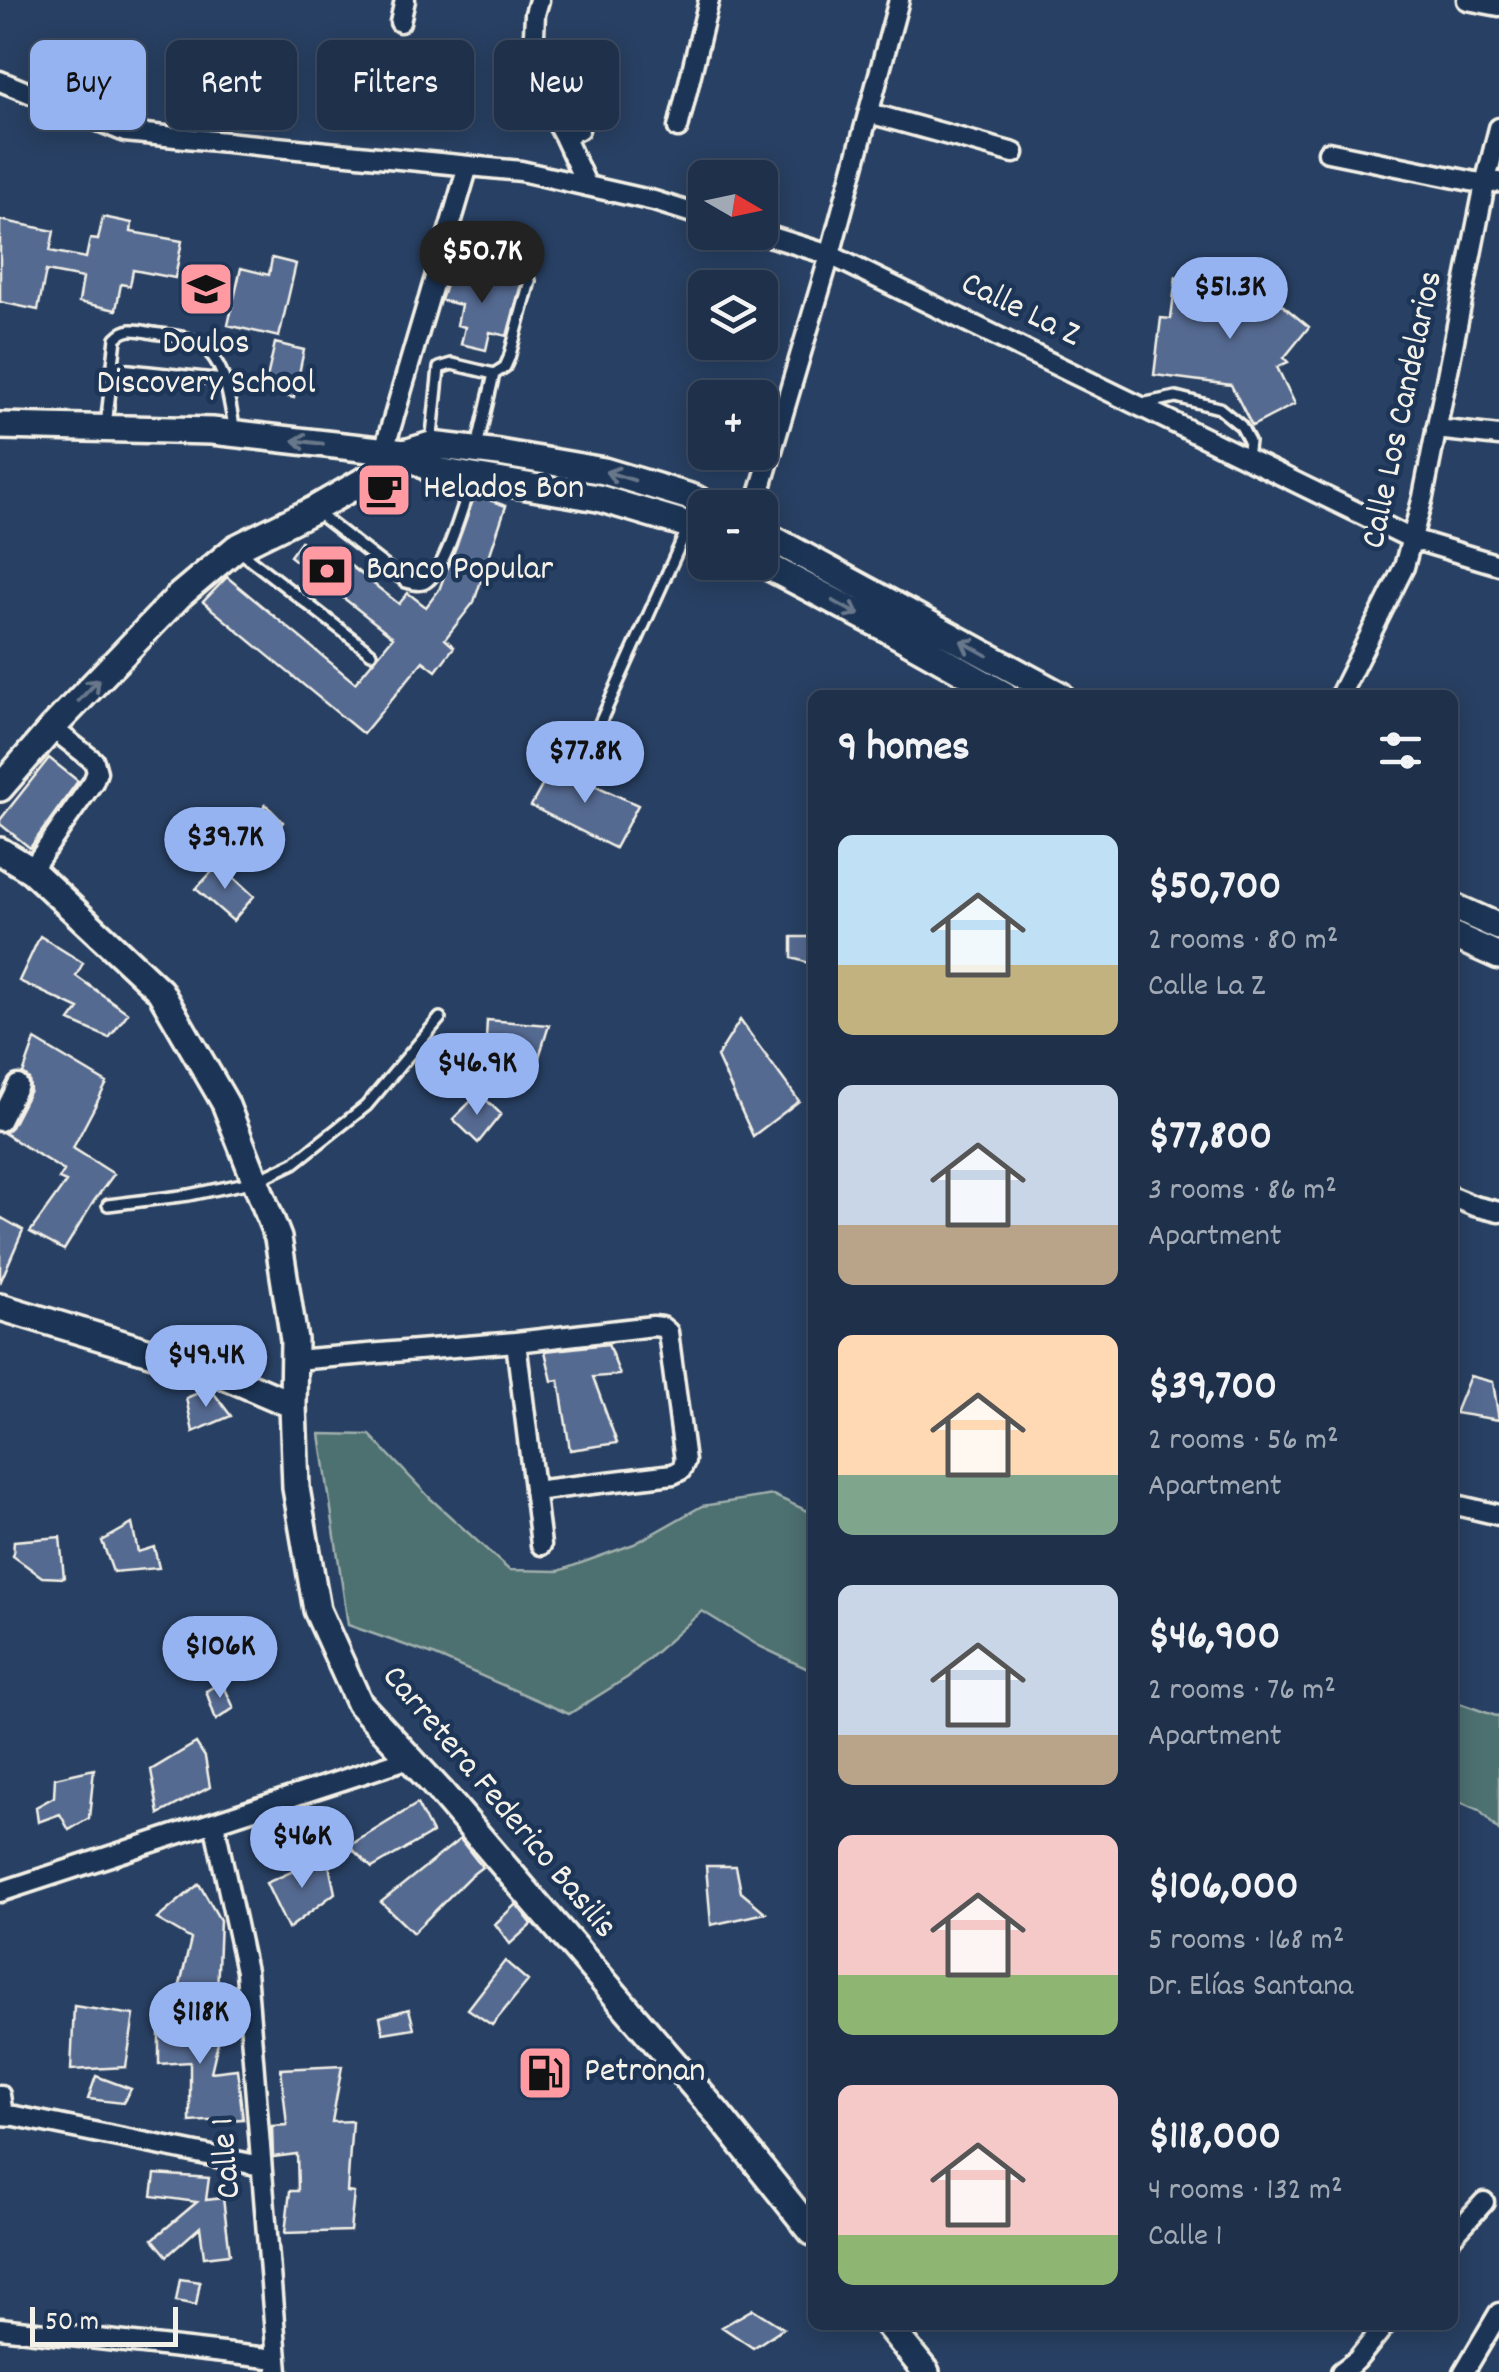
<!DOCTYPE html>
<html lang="en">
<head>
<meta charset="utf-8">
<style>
  body { margin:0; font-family:Dekko,sans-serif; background:#263851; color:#f1f3f6; height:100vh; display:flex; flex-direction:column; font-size:38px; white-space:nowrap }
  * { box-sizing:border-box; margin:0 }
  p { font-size:32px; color:#a1a9b5 }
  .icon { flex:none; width:55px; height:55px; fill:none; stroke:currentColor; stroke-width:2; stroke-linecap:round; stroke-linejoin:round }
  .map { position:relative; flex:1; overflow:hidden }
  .drawer { position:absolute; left:808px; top:690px; width:650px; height:1640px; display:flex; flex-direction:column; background:#1e304a; border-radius:15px; box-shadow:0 5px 25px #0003,0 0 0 2px #3c4b62 }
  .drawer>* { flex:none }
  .guide { position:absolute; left:30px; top:40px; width:628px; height:90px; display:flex; gap:20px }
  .needle { width:65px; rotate:99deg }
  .controls { position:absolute; left:688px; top:160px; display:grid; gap:20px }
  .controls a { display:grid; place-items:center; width:90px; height:90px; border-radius:15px; background:#1e304a; box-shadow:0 5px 25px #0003,0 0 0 2px #3c4b62; font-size:50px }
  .scale { position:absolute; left:30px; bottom:25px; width:148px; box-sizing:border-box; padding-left:10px; border:5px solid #f4f1e8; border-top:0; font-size:28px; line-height:35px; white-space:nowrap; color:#f4f1e8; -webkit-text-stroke:8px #1d3557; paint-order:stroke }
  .price { position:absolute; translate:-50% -85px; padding:0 22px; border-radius:35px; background:#95b2f1; color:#111; font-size:32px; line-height:65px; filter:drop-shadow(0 2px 5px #0008) }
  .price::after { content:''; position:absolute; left:50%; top:60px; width:30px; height:22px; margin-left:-15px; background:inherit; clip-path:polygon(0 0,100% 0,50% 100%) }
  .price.current { background:#222; color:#fff }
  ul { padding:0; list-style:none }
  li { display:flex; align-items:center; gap:30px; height:250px; padding:0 30px }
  li span { display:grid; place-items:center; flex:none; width:280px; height:200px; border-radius:15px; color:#555 }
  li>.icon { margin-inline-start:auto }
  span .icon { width:120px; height:120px; fill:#fffc; stroke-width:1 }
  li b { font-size:42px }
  h2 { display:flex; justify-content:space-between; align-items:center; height:120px; padding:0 30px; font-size:42px }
  .pill { padding:0 35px; border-radius:15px; background:#1e304a; box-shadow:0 5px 25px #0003,0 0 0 2px #3c4b62; font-size:35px; line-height:90px }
  .pill.current { background:#95b2f1; color:#111 }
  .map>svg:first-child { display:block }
</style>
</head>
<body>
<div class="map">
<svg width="1499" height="2372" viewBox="0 0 1499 2372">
  <rect width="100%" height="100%" fill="#284063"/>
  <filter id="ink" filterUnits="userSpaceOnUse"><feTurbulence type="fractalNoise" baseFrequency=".01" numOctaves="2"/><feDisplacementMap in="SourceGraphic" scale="20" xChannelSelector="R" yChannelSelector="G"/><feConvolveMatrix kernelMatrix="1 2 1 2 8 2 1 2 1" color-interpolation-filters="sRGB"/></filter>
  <g filter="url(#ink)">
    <path fill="#4d6f70" stroke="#a0b0ac" stroke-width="2.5" d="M 320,1434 L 370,1435 L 431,1499 L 509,1570 L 559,1571 L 634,1544 L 702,1506 L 773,1495 L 812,1513 L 812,1671 L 759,1646 L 702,1611 L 628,1677 L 569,1714 L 436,1656 L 348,1625 Z
      M 1453,1701 L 1499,1717 L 1499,1831 L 1479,1810 L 1453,1799 Z"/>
    <path fill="#546b91" stroke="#f4f1e8" stroke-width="2.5" d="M 103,217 L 132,223 L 131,232 L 182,241 L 175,278 L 133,270 L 130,286 L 121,284 L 116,310 L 79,302 L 83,278 L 46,271 L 38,310 L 0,302 L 0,220 L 54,231 L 50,251 L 86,258 L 90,239 L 98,240 Z
      M 272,258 L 296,264 L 279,337 L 228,325 L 241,268 L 269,275 Z
      M 468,270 L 521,284 L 507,336 L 490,332 L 486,350 L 461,344 L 465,327 L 457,325 L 461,305 L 441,300 L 449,276 L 466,279 Z
      M 1176,277 L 1259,286 L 1309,327 L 1284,358 L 1288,362 L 1277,367 L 1295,404 L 1252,426 L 1231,385 L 1154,375 L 1161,318 L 1171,319 Z
      M 275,343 L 304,350 L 294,398 L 264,391 Z
      M 475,495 L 506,506 L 474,602 L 445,639 L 454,647 L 436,671 L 423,661 L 363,734 L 203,602 L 227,577 L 355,683 L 393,637 L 290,556 L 301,541 L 330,564 L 337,555 L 399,604 L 408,593 L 426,607 L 439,590 Z
      M 49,758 L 78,781 L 30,848 L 0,824 L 0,820 Z
      M 553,766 L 638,805 L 615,848 L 531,806 Z
      M 265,804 L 283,822 L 271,837 L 254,822 Z
      M 219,864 L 254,896 L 233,921 L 196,889 Z
      M 40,936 L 83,963 L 76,976 L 128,1013 L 109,1038 L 70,1021 L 79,1009 L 19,981 Z
      M 792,937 L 812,937 L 812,964 L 792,958 Z
      M 487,1020 L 549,1025 L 535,1070 L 485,1058 Z
      M 740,1020 L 799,1101 L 753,1136 L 717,1057 Z
      M 35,1040 L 107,1083 L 73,1148 L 114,1174 L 94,1201 L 64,1250 L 30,1232 L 66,1182 L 59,1179 L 64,1171 L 4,1133 L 11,1127 L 30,1090 L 29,1079 L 23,1074 Z
      M 479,1093 L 501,1114 L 478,1143 L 453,1119 Z
      M 0,1217 L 23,1230 L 0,1283 Z
      M 608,1344 L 620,1375 L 593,1377 L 617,1443 L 570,1450 L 559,1380 L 552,1381 L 545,1351 Z
      M 1470,1376 L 1493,1382 L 1499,1420 L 1455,1413 Z
      M 210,1388 L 231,1416 L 193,1432 L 186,1398 Z
      M 132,1524 L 138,1552 L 154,1547 L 159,1568 L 113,1572 L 102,1541 Z
      M 60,1537 L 64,1578 L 42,1577 L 13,1556 L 14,1541 Z
      M 222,1682 L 234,1708 L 216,1720 L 206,1691 Z
      M 196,1743 L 205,1757 L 210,1787 L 159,1814 L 151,1770 Z
      M 94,1769 L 89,1818 L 69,1830 L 60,1814 L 38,1822 L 36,1807 L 54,1797 L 55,1778 Z
      M 417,1804 L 432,1833 L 372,1868 L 349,1846 Z
      M 460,1839 L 482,1867 L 469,1877 L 413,1933 L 381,1902 Z
      M 327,1856 L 335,1893 L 288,1929 L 266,1883 Z
      M 706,1866 L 736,1866 L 741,1892 L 766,1913 L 711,1925 Z
      M 199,1884 L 220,1920 L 217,1993 L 177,1997 L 191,1939 L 157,1919 Z
      M 516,1904 L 532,1924 L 510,1944 L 495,1924 Z
      M 505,1961 L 528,1981 L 492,2025 L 468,2009 Z
      M 74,2006 L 134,2015 L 126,2067 L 71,2070 Z
      M 409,2009 L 414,2028 L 383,2033 L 380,2017 Z
      M 159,2010 L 222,2025 L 211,2072 L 237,2069 L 243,2119 L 190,2122 L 190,2062 L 159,2064 Z
      M 342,2066 L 332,2122 L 352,2121 L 347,2192 L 354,2193 L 350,2231 L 285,2233 L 290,2191 L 298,2191 L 297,2154 L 273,2157 L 272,2126 L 287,2125 L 281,2069 Z
      M 96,2076 L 131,2089 L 123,2103 L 88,2099 Z
      M 155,2174 L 209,2178 L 206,2200 L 223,2198 L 230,2254 L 204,2257 L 200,2227 L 167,2256 L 153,2239 L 197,2202 L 152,2196 Z
      M 180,2279 L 200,2282 L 196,2305 L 176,2301 Z
      M 753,2309 L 783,2328 L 753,2348 L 722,2327 Z"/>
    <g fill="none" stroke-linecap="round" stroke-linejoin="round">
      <g stroke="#f4f1e8" stroke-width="16">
        <path id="lane" d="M 467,261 L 523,275 L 530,281 L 509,358 L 505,367 L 494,374
          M 111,368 L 224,380
          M 1141,404 L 1176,397 L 1219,408 L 1241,426 L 1249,441 L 1247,458
          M 106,426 L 116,338 C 127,326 138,330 153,333 C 165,335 181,335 192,340 C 227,355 228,399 235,431
          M 431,445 L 439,368 L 452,364 L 494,374 L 477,447
          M 316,512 L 406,582 C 414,584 421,587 428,581 C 446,567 464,503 472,479
          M 238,550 L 371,653
          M 581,765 L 689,525
          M 108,1205 L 189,1195 L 256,1181 L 294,1163 L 366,1106 L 440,1018"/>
      </g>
      <g stroke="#f4f1e8" stroke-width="25">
        <path id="street" d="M 539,0 L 535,14 L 533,55 L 536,84 L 564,136 L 587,186
          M 1467,0 L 1499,6
          M 400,22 L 405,0
          M 0,81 L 125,132 L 521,171 L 654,201 L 705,217
          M 536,84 C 539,83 550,80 553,81 C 578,81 584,110 579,129 L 564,136
          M 869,113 L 1014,153
          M 678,128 L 709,0
          M 1328,152 L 1485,184 L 1499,182
          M 756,232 L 830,255 L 1412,539 L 1499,565
          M 1436,429 L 1499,436
          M 384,450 L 468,166
          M 755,508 L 830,255 L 899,0
          M 1340,695 L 1404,567 L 1423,497 L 1485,184 L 1499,128
          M 31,870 L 93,782 L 97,772 L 94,761 L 52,728
          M 0,1121 L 18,1085
          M 1452,1197 L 1474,1206 L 1499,1212
          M 516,1342 L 541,1545
          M 294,1360 L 516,1342 L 653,1326 L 662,1327 L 668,1332 L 685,1461 L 681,1470 L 673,1474 L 534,1491
          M 1452,1504 L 1499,1515
          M 214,1822 L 246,1971 L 278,2372
          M 0,1892 L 410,1758
          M 0,2095 L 3,2115
          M 0,2115 L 15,2116 L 261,2166
          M 1452,2237 L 1484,2202
          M 0,2328 L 277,2359
          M 1341,2372 L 1357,2360 L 1385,2325
          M 1464,2372 L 1499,2313"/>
      </g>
      <g stroke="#f4f1e8" stroke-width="32">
        <path id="secondary" d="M 0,426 L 212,431 L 405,453 L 431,445 L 499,453 L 604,471 L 694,498 L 712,508
          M 405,453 L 432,470 L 598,498 L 689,525 L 705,534
          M 760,532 L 1060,695
          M 760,562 L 889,630 L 1005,695
          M 0,788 L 52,728 L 179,596 L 236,548 L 313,510 L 384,469 L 405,453
          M 0,851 L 31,870 L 160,991 L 225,1103 L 278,1238 L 294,1340 L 293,1405 L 296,1488 L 317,1610 L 359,1703 L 440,1791 L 523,1888 L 718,2114 L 812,2232
          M 1452,906 L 1499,927
          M 1452,935 L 1499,956
          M 0,1307 L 216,1372 L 293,1405
          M 888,2325 L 926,2372"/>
      </g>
      <use href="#lane" stroke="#1d3557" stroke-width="9"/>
      <use href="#street" stroke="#1d3557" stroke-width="18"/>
      <use href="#secondary" stroke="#1d3557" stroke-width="25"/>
    </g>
    <defs><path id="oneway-shaft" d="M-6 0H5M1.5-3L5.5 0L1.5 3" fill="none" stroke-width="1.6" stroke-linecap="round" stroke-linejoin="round" transform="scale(2.5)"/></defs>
    <g stroke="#68778a">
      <use href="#oneway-shaft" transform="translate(308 442) rotate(-173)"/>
      <use href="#oneway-shaft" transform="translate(620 476) rotate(-163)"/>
      <use href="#oneway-shaft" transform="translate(846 608) rotate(28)"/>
      <use href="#oneway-shaft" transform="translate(974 648) rotate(-151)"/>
      <use href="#oneway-shaft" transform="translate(89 690) rotate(-46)"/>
    </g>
  </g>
  <defs>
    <g id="school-square" transform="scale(2.875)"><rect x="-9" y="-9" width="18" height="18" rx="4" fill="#ff9aa2" stroke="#1d3557"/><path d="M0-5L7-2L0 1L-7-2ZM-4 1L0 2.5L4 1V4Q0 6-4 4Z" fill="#111"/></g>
    <g id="cafe-square" transform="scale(2.875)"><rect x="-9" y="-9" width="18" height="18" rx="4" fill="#ff9aa2" stroke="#1d3557"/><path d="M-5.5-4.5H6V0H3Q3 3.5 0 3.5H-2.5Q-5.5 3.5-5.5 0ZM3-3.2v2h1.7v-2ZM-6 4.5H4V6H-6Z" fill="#111"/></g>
    <g id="bank-square" transform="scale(2.875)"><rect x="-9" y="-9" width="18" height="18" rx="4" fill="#ff9aa2" stroke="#1d3557"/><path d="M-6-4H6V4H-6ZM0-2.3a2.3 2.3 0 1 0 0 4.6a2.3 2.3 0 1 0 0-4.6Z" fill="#111"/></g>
    <g id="fuel-square" transform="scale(2.875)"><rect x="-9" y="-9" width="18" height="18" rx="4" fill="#ff9aa2" stroke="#1d3557"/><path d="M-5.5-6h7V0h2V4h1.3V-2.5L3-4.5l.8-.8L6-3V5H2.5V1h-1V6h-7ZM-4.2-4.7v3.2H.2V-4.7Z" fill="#111"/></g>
  </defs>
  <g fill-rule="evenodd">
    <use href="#school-square" x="206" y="289"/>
    <use href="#cafe-square" x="384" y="490"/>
    <use href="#bank-square" x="327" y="571"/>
    <use href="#fuel-square" x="545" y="2073"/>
  </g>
  <g text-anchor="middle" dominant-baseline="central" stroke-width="9" stroke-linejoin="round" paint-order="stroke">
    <g font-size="35" fill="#f4f1e8" stroke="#1d3557">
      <text transform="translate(1020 311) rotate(26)">Calle La Z</text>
      <text transform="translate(1404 410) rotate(-78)">Calle Los Candelarios</text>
      <text transform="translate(498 1803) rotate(50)">Carretera Federico Basilis</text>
      <text transform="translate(228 2158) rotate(-95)">Calle 1</text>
    </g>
    <g font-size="35" fill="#f4f1e8" stroke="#1d3557" text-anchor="start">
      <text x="206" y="345" text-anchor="middle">Doulos<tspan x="206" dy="40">Discovery School</tspan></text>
      <text x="423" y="490">Helados Bon</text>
      <text x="366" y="571">Banco Popular</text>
      <text x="584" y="2073">Petronan</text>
    </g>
  </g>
</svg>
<div class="controls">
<a><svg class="needle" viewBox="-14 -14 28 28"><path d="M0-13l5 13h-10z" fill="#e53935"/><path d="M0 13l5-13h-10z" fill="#a1a9b5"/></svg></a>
<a><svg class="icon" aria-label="layers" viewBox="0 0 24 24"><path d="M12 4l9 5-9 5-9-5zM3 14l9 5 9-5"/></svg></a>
<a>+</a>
<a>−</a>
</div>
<div class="scale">50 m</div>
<b class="price current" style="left:482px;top:306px">$50.7K</b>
<b class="price" style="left:1230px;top:342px">$51.3K</b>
<b class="price" style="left:585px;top:806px">$77.8K</b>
<b class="price" style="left:225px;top:892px">$39.7K</b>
<b class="price" style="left:477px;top:1118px">$46.9K</b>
<b class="price" style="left:206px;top:1410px">$49.4K</b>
<b class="price" style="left:220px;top:1701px">$106K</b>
<b class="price" style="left:302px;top:1891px">$46K</b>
<b class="price" style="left:200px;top:2067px">$118K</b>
<div class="guide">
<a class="pill current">Buy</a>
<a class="pill">Rent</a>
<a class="pill">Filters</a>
<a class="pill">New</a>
</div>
<section class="drawer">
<h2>9 homes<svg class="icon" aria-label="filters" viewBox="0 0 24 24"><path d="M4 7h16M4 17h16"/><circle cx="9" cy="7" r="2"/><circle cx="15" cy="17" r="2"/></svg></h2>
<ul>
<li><span style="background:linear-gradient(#bfe0f5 65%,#c2b280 0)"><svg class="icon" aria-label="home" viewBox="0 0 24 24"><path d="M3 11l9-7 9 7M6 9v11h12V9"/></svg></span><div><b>$50,700</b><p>2 rooms · 80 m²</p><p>Calle La Z</p></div></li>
<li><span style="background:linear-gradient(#c9d6e8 70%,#b9a48a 0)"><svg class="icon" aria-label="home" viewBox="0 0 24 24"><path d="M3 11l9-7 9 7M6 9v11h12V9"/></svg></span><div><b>$77,800</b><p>3 rooms · 86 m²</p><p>Apartment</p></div></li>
<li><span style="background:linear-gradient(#ffd9b3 70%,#7fa58c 0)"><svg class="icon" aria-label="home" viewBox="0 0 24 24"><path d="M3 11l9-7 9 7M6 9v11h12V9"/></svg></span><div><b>$39,700</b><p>2 rooms · 56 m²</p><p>Apartment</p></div></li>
<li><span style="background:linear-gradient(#c9d6e8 75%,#b9a48a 0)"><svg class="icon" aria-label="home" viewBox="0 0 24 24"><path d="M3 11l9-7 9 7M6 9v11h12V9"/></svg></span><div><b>$46,900</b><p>2 rooms · 76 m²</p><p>Apartment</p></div></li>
<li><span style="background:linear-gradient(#f6c9c9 70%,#8fb573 0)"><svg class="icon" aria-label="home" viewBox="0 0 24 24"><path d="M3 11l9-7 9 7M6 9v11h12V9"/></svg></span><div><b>$106,000</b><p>5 rooms · 168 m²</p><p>Dr. Elías Santana</p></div></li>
<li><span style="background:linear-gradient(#f6c9c9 75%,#8fb573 0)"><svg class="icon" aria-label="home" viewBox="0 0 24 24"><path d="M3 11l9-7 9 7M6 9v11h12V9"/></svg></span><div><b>$118,000</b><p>4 rooms · 132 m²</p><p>Calle 1</p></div></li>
</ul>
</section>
</div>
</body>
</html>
